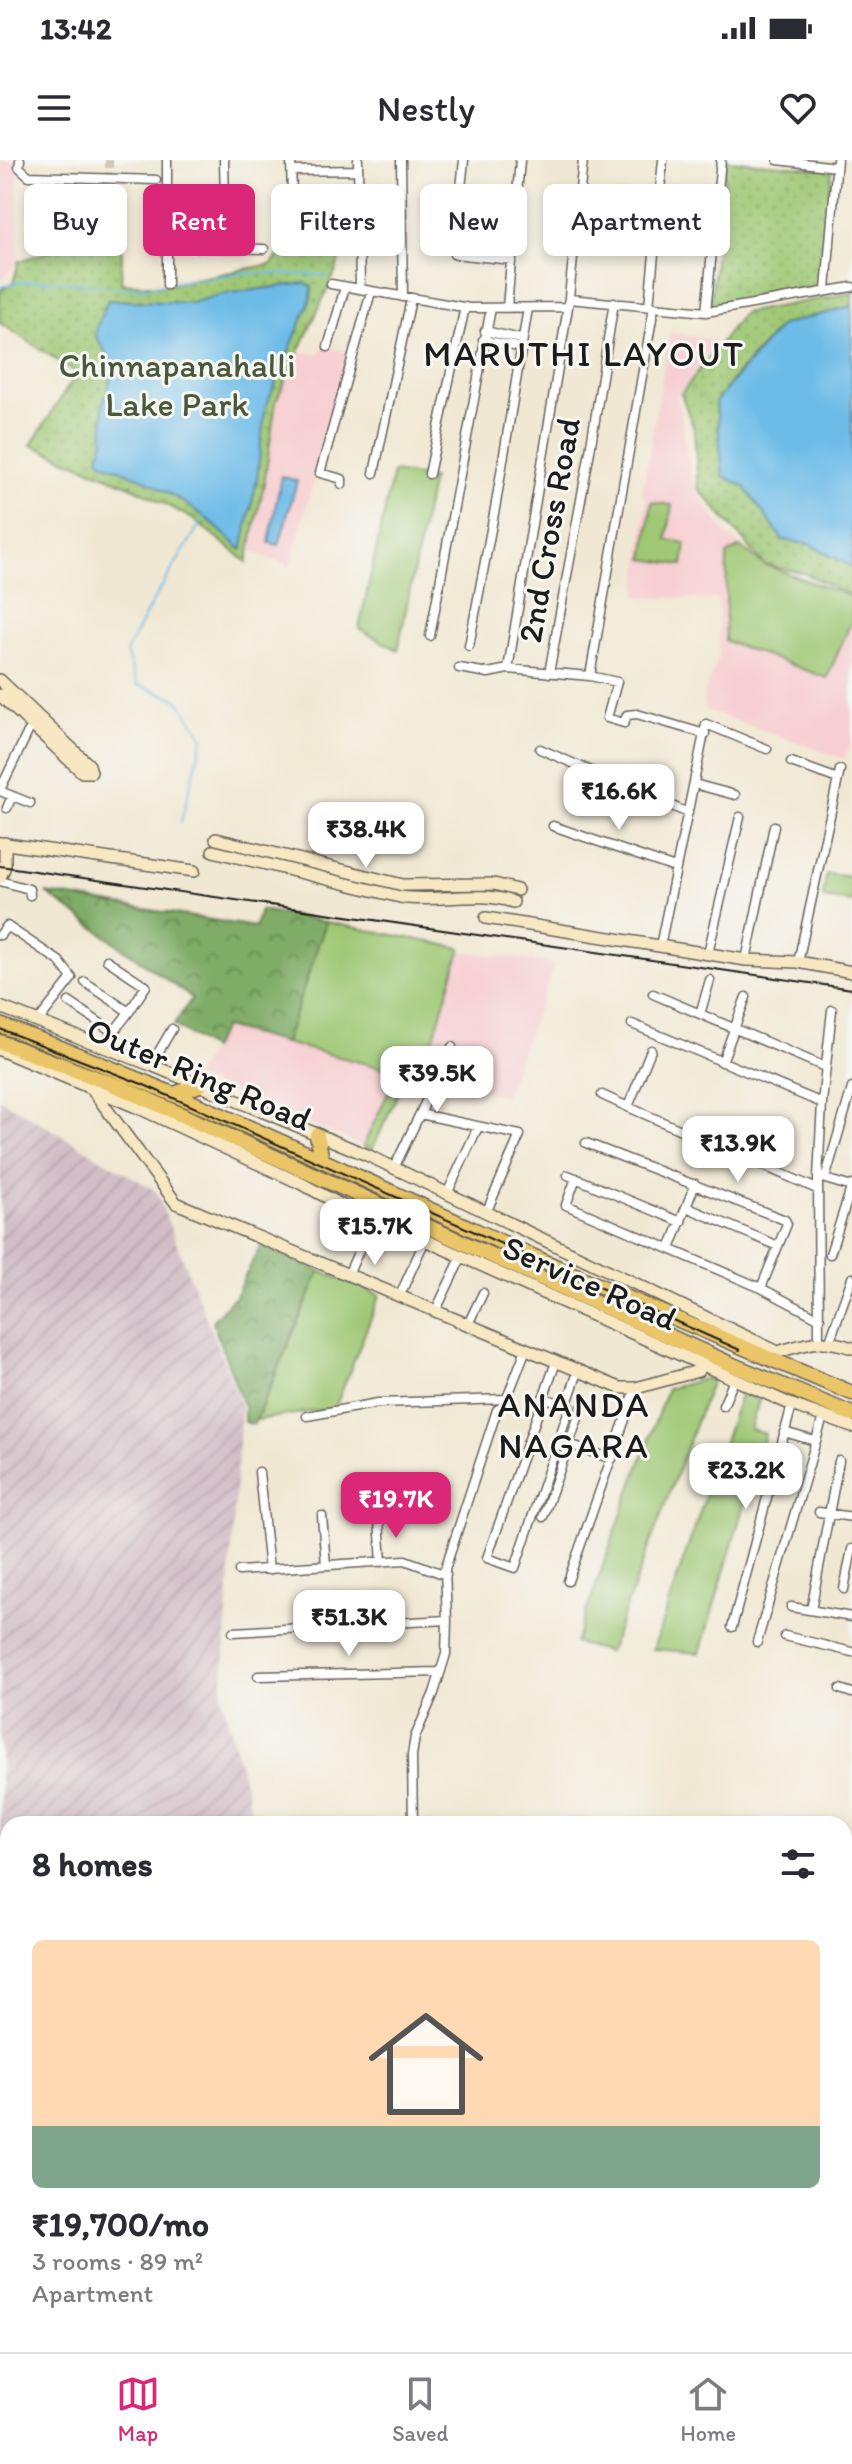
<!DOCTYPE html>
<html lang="en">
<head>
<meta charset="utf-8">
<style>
  body { margin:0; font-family:Itim,sans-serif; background:#f7f7f7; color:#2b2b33; height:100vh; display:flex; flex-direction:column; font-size:30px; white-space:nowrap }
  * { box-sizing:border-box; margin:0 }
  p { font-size:26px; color:#7c7c81 }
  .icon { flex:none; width:44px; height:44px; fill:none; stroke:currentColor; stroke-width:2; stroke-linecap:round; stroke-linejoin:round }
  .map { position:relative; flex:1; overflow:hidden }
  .drawer { position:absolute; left:0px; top:1656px; width:852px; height:536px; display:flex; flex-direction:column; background:#fff; border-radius:24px 24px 0 0; box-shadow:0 4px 12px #0003 }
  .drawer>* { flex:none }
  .top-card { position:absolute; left:24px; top:24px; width:804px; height:72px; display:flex; gap:16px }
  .price { position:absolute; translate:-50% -68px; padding:0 18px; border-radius:16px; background:#fff; color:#222; font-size:26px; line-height:52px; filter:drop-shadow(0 2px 4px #0008) }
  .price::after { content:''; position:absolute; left:50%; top:48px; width:24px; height:18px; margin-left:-12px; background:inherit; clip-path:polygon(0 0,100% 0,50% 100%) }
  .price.current { background:#db2777; color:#fff }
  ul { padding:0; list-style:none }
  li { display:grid; align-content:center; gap:16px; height:424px; padding:0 32px }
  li+li { border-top:2px solid #e1e1e2 }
  li span { display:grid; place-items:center; height:248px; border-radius:12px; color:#555 }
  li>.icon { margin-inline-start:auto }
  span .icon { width:144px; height:144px; fill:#fffc; stroke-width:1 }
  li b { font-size:34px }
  h2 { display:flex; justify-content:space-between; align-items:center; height:96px; padding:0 32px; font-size:34px }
  .chip { padding:0 28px; border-radius:12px; background:#fff; box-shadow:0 4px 12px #0003; font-size:28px; line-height:72px }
  .chip.current { background:#db2777; color:#fff }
  .status { display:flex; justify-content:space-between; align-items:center; height:56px; padding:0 40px; background:#fff; direction:ltr }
  .status svg { height:22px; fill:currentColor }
  header { display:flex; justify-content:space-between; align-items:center; height:104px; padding:0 32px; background:#fff; font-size:36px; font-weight:600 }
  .tab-bar { display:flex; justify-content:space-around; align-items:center; height:112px; border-top:2px solid #e1e1e2; background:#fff; font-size:22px; color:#7c7c81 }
  .tab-bar a { display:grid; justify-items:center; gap:4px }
  .tab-bar .current { color:#db2777 }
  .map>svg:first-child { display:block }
</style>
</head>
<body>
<div class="status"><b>13:42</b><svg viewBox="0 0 49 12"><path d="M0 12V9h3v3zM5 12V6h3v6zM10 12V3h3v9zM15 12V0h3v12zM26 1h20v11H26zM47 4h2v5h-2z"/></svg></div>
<header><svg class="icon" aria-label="menu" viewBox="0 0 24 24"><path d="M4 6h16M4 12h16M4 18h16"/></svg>Nestly<svg class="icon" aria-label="heart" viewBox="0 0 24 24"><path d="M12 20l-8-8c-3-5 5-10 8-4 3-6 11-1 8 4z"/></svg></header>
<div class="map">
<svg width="852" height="2192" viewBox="0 0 852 2192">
  <defs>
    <pattern id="industrial-furrows" width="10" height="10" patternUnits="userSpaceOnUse" patternTransform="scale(2)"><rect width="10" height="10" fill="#d2bdc6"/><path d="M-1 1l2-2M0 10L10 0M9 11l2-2" fill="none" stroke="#b4a2aa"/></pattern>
    <pattern id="forest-crowns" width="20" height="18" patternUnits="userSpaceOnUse" patternTransform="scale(2)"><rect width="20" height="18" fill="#7fac66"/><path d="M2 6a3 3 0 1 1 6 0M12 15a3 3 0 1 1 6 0" fill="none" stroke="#678b53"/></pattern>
    <pattern id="park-dots" width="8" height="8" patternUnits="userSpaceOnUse" patternTransform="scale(2)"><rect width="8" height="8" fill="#9fc874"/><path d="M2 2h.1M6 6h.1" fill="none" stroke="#88ab64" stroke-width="1.8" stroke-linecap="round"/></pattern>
  </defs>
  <rect width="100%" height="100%" fill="#f6f6f2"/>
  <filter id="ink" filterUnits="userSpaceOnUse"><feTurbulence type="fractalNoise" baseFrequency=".0125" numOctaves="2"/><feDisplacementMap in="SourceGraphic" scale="16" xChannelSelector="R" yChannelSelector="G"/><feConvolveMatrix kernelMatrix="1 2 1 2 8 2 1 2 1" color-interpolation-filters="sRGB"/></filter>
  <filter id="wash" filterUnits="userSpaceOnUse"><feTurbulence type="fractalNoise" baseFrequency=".006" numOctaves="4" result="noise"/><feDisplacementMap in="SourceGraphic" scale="32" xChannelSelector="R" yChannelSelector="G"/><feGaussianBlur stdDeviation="1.8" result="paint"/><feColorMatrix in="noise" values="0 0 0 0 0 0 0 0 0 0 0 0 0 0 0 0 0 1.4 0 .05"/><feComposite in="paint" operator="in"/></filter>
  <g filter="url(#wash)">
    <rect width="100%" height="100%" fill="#f1e8d3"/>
    <path fill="#f7cfd2" d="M 0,0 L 18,0 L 19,101 L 0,122 Z
      M 670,173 L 716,181 L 678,236 L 692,326 L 727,375 L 765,405 L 852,437 L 852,580 L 845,599 L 705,550 L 703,536 L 719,496 L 718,439 L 637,437 L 646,340 L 642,332 Z
      M 322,187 L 349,192 L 290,406 L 250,391 L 264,324 L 276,241 L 298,192 L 320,194 Z
      M 461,791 L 555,804 L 505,936 L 422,916 Z
      M 224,867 L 398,912 L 363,986 L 195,917 Z
      M 316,2184 L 461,2184 L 460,2192 L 315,2192 Z"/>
    <path fill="url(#industrial-furrows)" d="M 0,939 L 156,1031 L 241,1246 L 222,1537 L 255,1664 L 8,1664 L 8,1938 L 0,1936 Z"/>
    <path fill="#9fc874" stroke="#5e7248" stroke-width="2" d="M 393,312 L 432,318 L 398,490 L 359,469 Z
      M 652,342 L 672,345 L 667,380 L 686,383 L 683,405 L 644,399 Z
      M 740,387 L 765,405 L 852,437 L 852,460 L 827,518 L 725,481 L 727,394 Z
      M 826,714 L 852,717 L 852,742 L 823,738 Z
      M 326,762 L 461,788 L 422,916 L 407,914 L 372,990 L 363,986 L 398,912 L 285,883 Z
      M 320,1111 L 380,1135 L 335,1248 L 256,1260 Z
      M 707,1218 L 712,1220 L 609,1492 L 575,1483 L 667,1229 Z
      M 741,1232 L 759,1241 L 750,1269 L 765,1274 L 700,1493 L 653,1489 Z
      M 852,2029 L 852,2141 L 844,2136 L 844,2041 Z
      M 461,2184 L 747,2184 L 752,2192 L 460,2192 Z"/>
    <path fill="url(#forest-crowns)" stroke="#4e6441" stroke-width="2" d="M 46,733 L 255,767 L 260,750 L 326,762 L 285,883 L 224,867 L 211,889 L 174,865 L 192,838 Z
      M 261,1085 L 320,1111 L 254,1264 L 244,1262 L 244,1247 L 212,1161 L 235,1136 Z"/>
    <path fill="url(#park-dots)" stroke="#5e7248" stroke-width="2" d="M 726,0 L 832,10 L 819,125 L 710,147 Z
      M 299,71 L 346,71 L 336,111 L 276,241 L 264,324 L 247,402 L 193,359 L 133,327 L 31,285 L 77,213 L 0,163 L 0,130 L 13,123 L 19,101 L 69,85 L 122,89 L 121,123 L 159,126 L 272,104 Z
      M 852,133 L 852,146 L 781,165 L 737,214 L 716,241 L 723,315 L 744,326 L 783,380 L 809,384 L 852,407 L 852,436 L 804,413 L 765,405 L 698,328 L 694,269 L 681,234 L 743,153 Z"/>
    <path fill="#6dbce8" stroke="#446c82" stroke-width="2" d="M 306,123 L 312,127 L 311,138 L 265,249 L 257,319 L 242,390 L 205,357 L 185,343 L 144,319 L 104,303 L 99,297 L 104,281 L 103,245 L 114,206 L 96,177 L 97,166 L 108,140 L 191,143 L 223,134 Z
      M 852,146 L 852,407 L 809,384 L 783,380 L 744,326 L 723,316 L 716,241 L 781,165 Z
      M 281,316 L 297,321 L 279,385 L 269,383 Z"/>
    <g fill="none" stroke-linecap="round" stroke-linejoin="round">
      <path stroke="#6dbce8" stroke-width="2" d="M 172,123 L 242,113 L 322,115 L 328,118
        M 0,127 C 44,113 88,127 134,128 C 144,128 155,126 165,124
        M 181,662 L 203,577 L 178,539 L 137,525 L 126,492 L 150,446 L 205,356"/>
    </g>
  </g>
  <g filter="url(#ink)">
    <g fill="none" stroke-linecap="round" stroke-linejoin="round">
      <path stroke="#d1c9b8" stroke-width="8" stroke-dasharray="8 4" stroke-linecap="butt" d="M 109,20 L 109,0"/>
      <g stroke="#67635c" stroke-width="11">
        <path id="street" d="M 20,0 L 19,7 L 29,16 L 156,20
          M 291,0 L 293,74
          M 358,0 L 360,129
          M 401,0 L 403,137
          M 464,0 L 454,94 L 512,100
          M 778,0 L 836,7
          M 292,11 L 358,10
          M 292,50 L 359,49
          M 165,87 L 226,88 L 224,0
          M 226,88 L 264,89
          M 331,124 L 469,148 L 568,147
          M 167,125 L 167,0
          M 826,130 L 837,0
          M 569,139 L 706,152 L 852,127
          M 649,146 L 663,0
          M 507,147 L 520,0
          M 706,152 L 721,0
          M 485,171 L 517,178
          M 483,180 L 523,188
          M 328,187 L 345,127
          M 374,313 L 411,139
          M 429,314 L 465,147
          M 342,324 L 342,319 L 320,313 L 371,132
          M 430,476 L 491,148
          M 469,486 L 496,343 L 528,148
          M 459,508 L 488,513 L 508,509 L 590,516 L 617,522 L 607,558 L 624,563 L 627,555 L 637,554 L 705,574
          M 508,509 L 568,147 L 583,0
          M 549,513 L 590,291 L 614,142
          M 590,516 L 654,147
          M 540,589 L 688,653
          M 791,602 L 838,619
          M 694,624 L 735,635
          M 0,630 L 28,572
          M 0,631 L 30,643
          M 7,648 L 12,636
          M 553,666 L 675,708
          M 0,721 L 29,729 L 30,735
          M 0,775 L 7,766 L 59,801 L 72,818 L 39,860
          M 660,786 L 706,564 L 767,589
          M 708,793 L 740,657
          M 107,800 L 146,826 L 129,852
          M 746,800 L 774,666
          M 798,802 L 840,610
          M 85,822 L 129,852 L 103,886
          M 653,834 L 825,907
          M 69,842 L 113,872
          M 700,854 L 710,820
          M 632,864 L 822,943
          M 651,890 L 628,947 L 817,1029
          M 722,902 L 746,837
          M 151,905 L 172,869
          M 602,935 L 628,947
          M 420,954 L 520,975 L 486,1053
          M 586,983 L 785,1060 L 787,1064 L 761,1128
          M 394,1008 L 452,887
          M 568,1015 L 681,1062
          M 576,1018 L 566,1045 L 761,1128 L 820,1159
          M 822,1018 L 852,1027
          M 825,1019 L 852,928
          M 447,1034 L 478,967
          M 686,1047 L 778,1086
          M 670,1089 L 695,1024
          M 830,1094 L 852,1025
          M 348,1115 L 373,1059
          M 400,1135 L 425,1080
          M 436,1150 L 462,1096
          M 468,1164 L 483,1133
          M 830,1180 L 852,1118
          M 819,1182 L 818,1017 L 822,943 L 832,850
          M 556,1202 L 487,1398 L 515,1408 L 565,1261 L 570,1247 L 566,1246 L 578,1212
          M 543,1237 L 566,1246
          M 723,1246 L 734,1220
          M 307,1256 L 378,1243 L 507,1239
          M 784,1272 L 815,1281
          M 569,1284 L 612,1299
          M 259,1312 L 269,1410
          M 819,1352 L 852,1357
          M 322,1356 L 326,1405
          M 543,1357 L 582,1247
          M 379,1360 L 382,1402
          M 239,1411 L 405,1400 L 446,1415
          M 568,1421 L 636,1228
          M 844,1429 L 852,1389
          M 791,1447 L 852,1457
          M 811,1450 L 839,1301
          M 732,1467 L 792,1245
          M 233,1472 L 447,1460
          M 785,1476 L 852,1492
          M 757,1482 L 823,1257
          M 258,1516 L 440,1512
          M 840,1529 L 852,1533
          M 413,1664 L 412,1595 L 415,1577 L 434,1533 L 446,1494 L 447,1460 L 445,1409 L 497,1250 L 504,1246 L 526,1189
          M 844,1739 L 852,1743
          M 844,1767 L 852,1770
          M 844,1794 L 852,1798
          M 844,1815 L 852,1818
          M 844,1837 L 852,1841
          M 844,1857 L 852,1860
          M 844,1881 L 852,1885
          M 844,1908 L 852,1911
          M 844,1930 L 852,1933
          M 844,1965 L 852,1969
          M 844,1981 L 852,1985
          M 844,2028 L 852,2016
          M 0,2042 L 8,2042
          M 0,2095 L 8,2095
          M 844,2145 L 852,2150
          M 0,2149 L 8,2150
          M 757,2184 L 762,2192
          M 23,2192 L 24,2184
          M 64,2192 L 65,2184
          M 114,2192 L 115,2184
          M 212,2192 L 213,2184
          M 260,2192 L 260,2184"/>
      </g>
      <g stroke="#67635c" stroke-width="14">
        <path id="secondary" d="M 0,520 L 89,605 L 91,612
          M 0,535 L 82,612 L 91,612
          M 216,679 L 403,725 L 494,724 L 517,730
          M 0,683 L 194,711
          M 213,691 L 400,737 C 438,743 477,730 513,742
          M 0,718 L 5,706 L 5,683
          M 486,758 L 746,800 L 798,802 L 852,812
          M 0,847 L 151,905 L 367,995 L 778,1192 C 809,1183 820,1177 852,1188
          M 0,890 L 141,949 L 304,1025 L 343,1046 L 425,1080 L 792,1245 L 852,1267
          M 94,932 L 176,1043 L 620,1228 L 636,1228 L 698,1211 L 703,1204"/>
      </g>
      <g stroke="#67635c" stroke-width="17">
        <path id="highway" d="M 0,865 C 164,925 320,1000 479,1072 C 602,1128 727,1181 852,1233
          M 0,882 L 120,927 L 733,1205 L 852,1254
          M 174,934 L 200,925
          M 317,975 L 322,1000"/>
      </g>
      <use href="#street" stroke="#fff" stroke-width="8"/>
      <use href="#secondary" stroke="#f7e8c3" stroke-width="11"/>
      <use href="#highway" stroke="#ebc669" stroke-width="14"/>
      <path stroke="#1c1c1c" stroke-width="2" d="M 0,706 L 852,829
        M 0,869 L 142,924 L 740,1190"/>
    </g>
  </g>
  <g text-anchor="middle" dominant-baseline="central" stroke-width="6" stroke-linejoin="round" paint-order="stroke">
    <g font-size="34" fill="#4a583b" stroke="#f6f6f2">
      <text x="177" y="205">Chinnapanahalli<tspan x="177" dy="39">Lake Park</tspan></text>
    </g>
    <g font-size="34" fill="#1c1c1c" stroke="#f6f6f2">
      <text transform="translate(549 370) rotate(-80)">2nd Cross Road</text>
      <text transform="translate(199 914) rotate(23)">Outer Ring Road</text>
      <text transform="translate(590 1123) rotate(24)">Service Road</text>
    </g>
    <g font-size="36" letter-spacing="2" fill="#1c1c1c" stroke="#f6f6f2">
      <text x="584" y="193">MARUTHI LAYOUT</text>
      <text x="574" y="1244">ANANDA<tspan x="574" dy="41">NAGARA</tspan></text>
    </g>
  </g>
</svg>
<b class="price" style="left:619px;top:672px">₹16.6K</b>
<b class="price" style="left:366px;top:710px">₹38.4K</b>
<b class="price" style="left:437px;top:954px">₹39.5K</b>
<b class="price" style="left:738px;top:1024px">₹13.9K</b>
<b class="price" style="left:375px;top:1107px">₹15.7K</b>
<b class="price" style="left:746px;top:1351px">₹23.2K</b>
<b class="price current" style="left:396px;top:1380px">₹19.7K</b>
<b class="price" style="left:349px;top:1498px">₹51.3K</b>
<div class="top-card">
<a class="chip">Buy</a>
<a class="chip current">Rent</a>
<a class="chip">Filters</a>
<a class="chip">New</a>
<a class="chip">Apartment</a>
</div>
<section class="drawer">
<h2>8 homes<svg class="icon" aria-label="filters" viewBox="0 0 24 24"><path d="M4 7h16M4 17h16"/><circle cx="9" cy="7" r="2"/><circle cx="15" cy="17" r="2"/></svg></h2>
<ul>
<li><span style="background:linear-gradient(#ffd9b3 75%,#7fa58c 0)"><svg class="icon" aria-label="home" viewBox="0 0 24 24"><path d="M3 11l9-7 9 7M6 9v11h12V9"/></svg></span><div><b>₹19,700/mo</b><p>3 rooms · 89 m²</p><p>Apartment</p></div></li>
</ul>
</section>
</div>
<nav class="tab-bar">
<a class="current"><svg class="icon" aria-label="map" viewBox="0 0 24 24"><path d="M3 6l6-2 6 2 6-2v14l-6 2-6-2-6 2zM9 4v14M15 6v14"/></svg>Map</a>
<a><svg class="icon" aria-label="saved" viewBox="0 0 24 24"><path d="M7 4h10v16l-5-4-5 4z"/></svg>Saved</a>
<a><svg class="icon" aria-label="home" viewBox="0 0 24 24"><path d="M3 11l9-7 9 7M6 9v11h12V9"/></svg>Home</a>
</nav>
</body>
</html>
